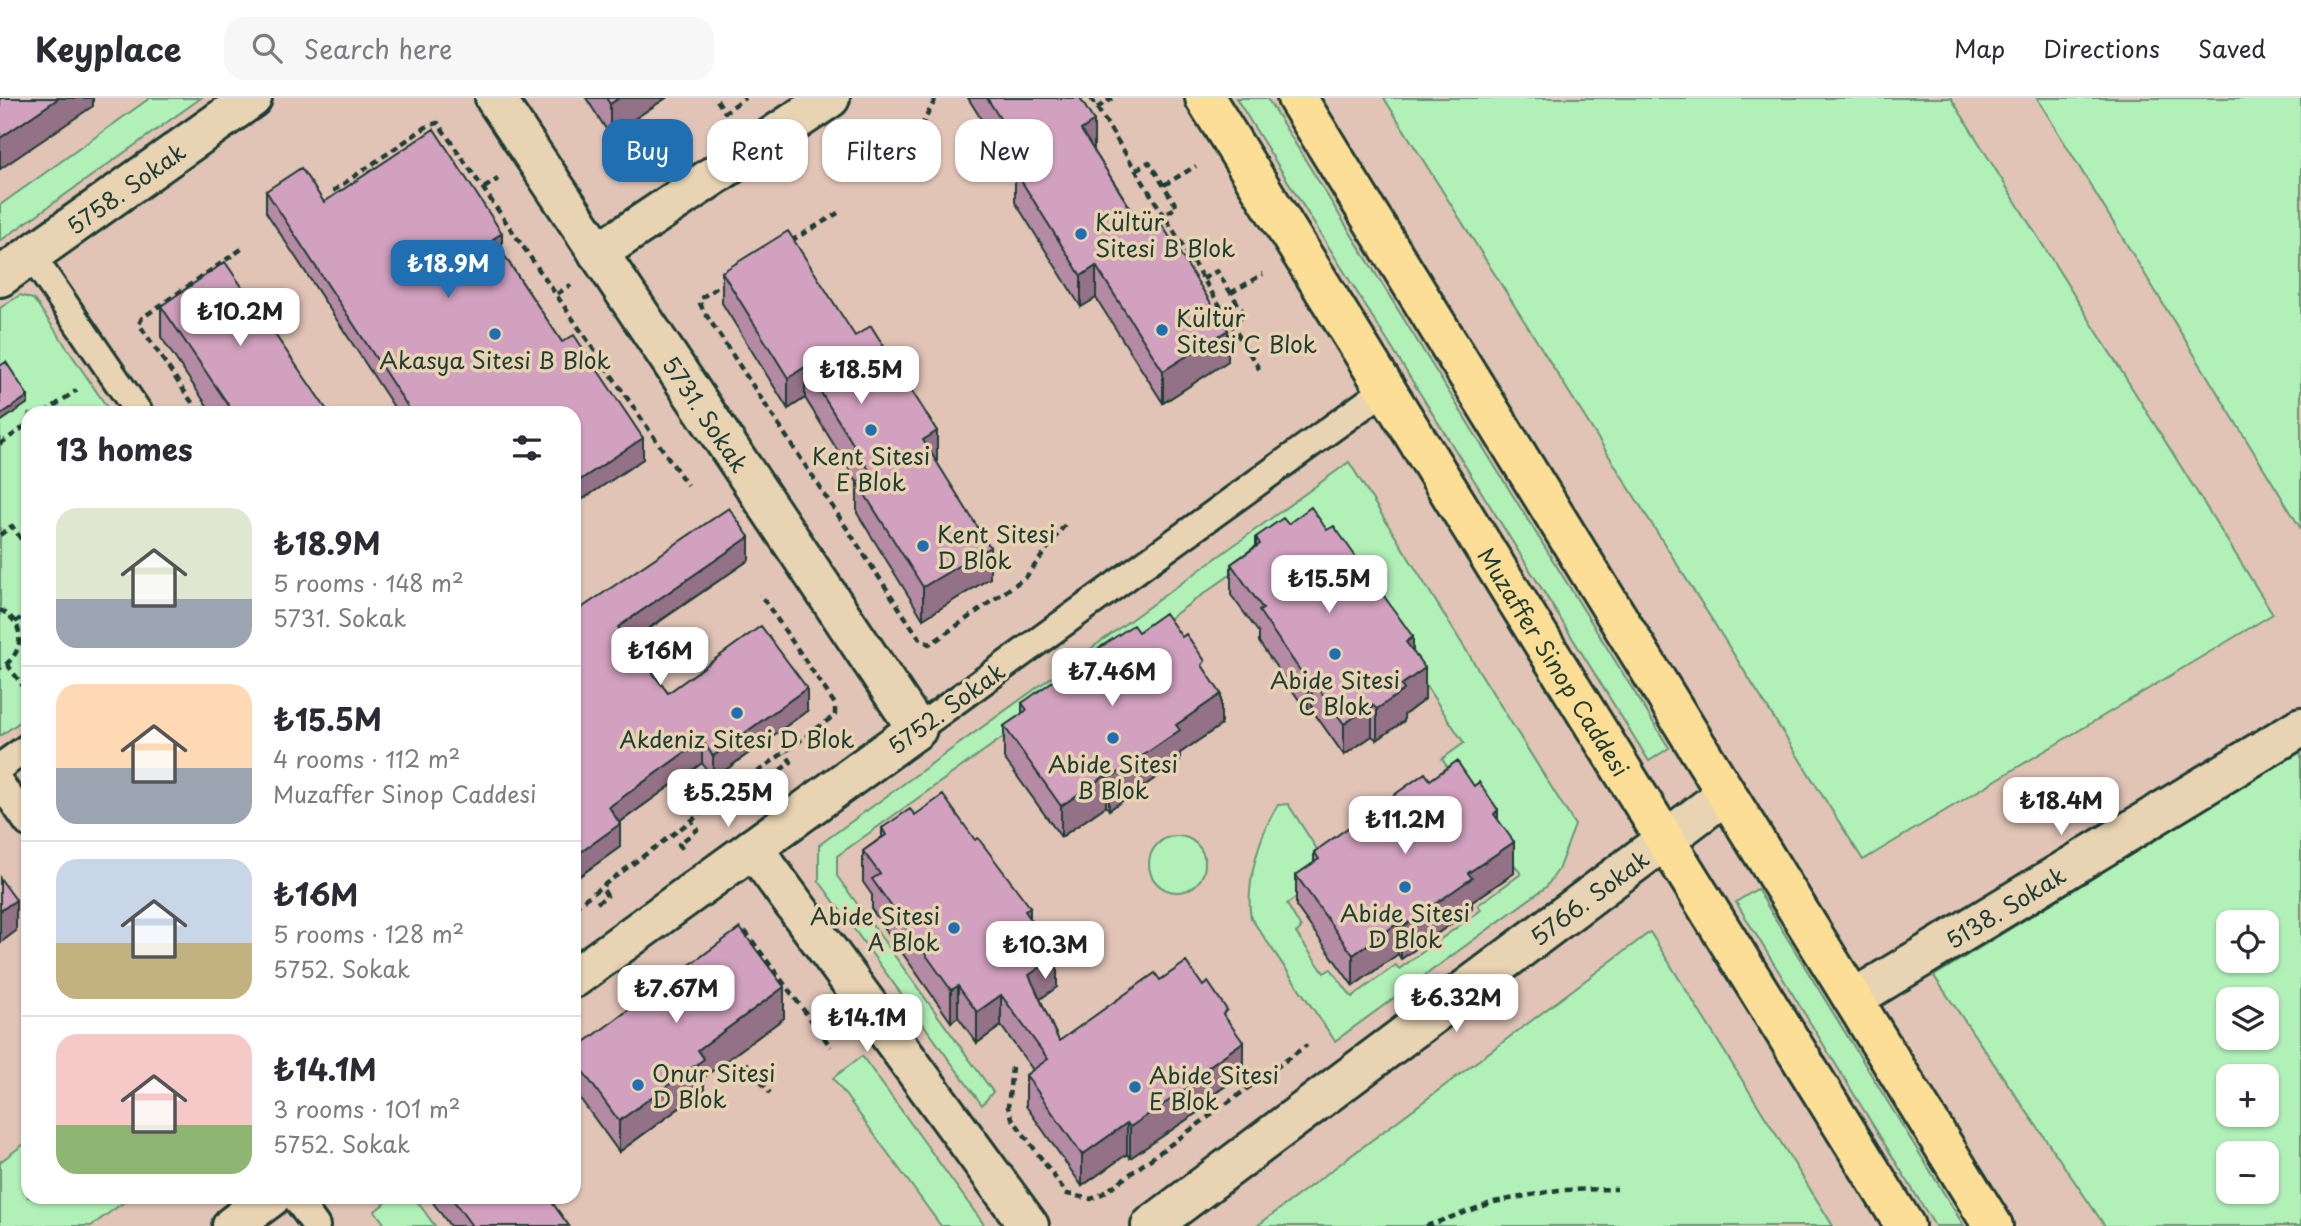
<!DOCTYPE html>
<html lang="en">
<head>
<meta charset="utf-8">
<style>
  body { margin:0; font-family:"Playpen Sans",sans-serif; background:#f7f7f7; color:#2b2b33; height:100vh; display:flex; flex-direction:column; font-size:26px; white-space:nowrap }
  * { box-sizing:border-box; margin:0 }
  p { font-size:23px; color:#7c7c81 }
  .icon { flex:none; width:38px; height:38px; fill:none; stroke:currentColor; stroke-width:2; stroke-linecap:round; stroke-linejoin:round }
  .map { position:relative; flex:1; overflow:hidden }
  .side { position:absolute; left:21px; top:308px; width:560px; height:798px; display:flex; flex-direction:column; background:#fff; border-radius:21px; box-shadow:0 2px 5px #0004 }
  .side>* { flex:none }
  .top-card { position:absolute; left:602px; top:21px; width:665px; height:63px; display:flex; gap:14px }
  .buttons { position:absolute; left:2216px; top:812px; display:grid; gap:14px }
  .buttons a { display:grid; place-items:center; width:63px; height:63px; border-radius:14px; background:#fff; box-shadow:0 2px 5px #0004; font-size:35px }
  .price { position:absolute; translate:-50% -60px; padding:0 16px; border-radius:14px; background:#fff; color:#222; font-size:23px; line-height:46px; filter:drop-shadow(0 2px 4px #0008) }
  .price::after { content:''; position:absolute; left:50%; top:42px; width:21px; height:16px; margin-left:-10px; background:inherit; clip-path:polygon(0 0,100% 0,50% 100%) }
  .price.on { background:#1f6fb2; color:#fff }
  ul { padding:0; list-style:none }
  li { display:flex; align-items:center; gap:21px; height:175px; padding:0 35px }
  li+li { border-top:2px solid #e1e1e2 }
  li span { display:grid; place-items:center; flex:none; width:196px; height:140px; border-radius:21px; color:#555 }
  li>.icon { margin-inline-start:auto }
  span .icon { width:84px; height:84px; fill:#fffc; stroke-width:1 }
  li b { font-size:30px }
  h2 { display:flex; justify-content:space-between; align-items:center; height:84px; padding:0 35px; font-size:30px }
  .chip { padding:0 24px; border-radius:21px; background:#fff; box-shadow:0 2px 5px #0004; font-size:24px; line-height:63px }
  .chip.on { background:#1f6fb2; color:#fff }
  header { display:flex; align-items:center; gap:42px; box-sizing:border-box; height:98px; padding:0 35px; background:#fff; border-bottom:2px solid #e1e1e2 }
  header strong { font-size:33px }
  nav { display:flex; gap:38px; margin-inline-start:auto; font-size:24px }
  .search { width:490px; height:63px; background:#f7f7f7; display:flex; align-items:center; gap:18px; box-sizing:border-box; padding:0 24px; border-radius:21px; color:#7c7c81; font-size:26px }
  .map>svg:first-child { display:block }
</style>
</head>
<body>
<header>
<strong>Keyplace</strong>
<div class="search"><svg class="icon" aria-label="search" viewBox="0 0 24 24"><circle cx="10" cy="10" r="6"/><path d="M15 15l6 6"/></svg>Search here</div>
<nav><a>Map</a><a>Directions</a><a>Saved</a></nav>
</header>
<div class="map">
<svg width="2301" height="1128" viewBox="0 0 2301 1128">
  <rect width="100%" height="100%" fill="#e1c4b6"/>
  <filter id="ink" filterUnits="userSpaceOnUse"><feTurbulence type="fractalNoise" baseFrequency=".0143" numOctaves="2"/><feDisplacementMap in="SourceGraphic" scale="14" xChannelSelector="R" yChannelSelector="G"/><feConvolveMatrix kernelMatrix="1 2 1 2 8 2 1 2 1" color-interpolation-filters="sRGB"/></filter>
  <g filter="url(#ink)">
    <path fill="#b1f0b7" stroke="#689676" stroke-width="2" fill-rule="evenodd" d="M 150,0 L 201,0 L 0,143 L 0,107 Z
      M 1236,0 L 1267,0 L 1669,650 L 1649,663 Z
      M 1384,0 L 1951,0 L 2273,516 L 1863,762 Z
      M 2037,0 L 2301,0 L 2301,431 Z
      M 20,197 L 33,201 L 38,207 L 111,315 L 28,315 L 28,618 L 0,638 L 0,210 Z
      M 1349,364 L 1575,727 L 1558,772 L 1546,789 L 1335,943 L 1251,820 C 1245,787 1260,734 1278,707 L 1288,706 L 1327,767 L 1309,790 L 1287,806 L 1301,830 L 1296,835 L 1324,875 L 1331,871 L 1352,899 L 1396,867 L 1399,871 L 1481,812 L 1478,807 L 1521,776 L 1442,661 L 1464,645 L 1418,576 L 1283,439 L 837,758 L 837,778 L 993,994 L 982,1007 L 819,783 L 819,747 Z
      M 2301,651 L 2301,1128 L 2105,1128 L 1934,878 ZM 2228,824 L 2266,824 L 2266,863 L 2228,863 ZM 2228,901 L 2266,901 L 2266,940 L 2228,940 ZM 2228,978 L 2266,978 L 2266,1017 L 2228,1017 ZM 2228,1055 L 2266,1055 L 2266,1094 L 2228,1094 Z
      M1149 766a28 28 0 1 1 56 0a28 28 0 1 1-56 0Z
      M 1757,791 L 1964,1128 L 1935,1128 L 1736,804 Z
      M 1650,834 L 1833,1128 L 1257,1128 Z
      M 862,958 L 985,1128 L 941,1128 L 833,980 Z
      M 28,1043 L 28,1099 L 131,1099 L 91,1128 L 0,1128 L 0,1064 Z
      M 393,1099 L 414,1099 L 435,1128 L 386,1128 L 375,1113 Z"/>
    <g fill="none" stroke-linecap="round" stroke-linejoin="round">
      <g stroke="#1f3d34" stroke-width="32">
        <path id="lane" d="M 31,157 L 139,315
          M 917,631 L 1386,291
          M 0,669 L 28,649
          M 0,685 L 28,725
          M 295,1099 L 316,1128"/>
      </g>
      <g stroke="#1f3d34" stroke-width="44">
        <g id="street">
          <path id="s1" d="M 495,0 L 917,631 L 574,880"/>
          <path d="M 598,155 L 830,0"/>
          <path id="s2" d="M 0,179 L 252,0"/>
          <path d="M 753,750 L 1029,1128"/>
          <path id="s3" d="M 1853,901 L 2301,629"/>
          <path d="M 232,1128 L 271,1099"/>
          <path id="s4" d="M 1151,1128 L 1726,696"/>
        </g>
      </g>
      <g stroke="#1f3d34" stroke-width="44">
        <g id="primary">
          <path id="s5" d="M 1205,0 L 1905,1128"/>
          <path d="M 1297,0 L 1993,1128"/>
        </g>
      </g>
      <path stroke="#1f3d34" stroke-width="4.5" stroke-dasharray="7 5" stroke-linecap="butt" d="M 1091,0 L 1261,274
        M 717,2 L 725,14 L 745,0
        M 1097,10 L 1111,1 L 1110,0
        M 921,29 L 936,0
        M 1136,72 L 1149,64 L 1177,109 L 1163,117
        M 1164,87 L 1196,68
        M 484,90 L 498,81
        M 333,93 L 429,27 L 438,25 L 687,387
        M 791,143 L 838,115
        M 1203,181 L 1217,173 L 1245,217 L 1231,226
        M 727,183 L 701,200 L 700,205 L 703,212 L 919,540 L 929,546 L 935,543 L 1026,479 L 1067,424
        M 1231,195 L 1263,176
        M 557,196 L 571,187
        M 44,315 L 77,292
        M 199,315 L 139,226 L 142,220 L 243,150
        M 0,346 L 28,326
        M 0,437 L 12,428 L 28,451
        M 0,512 C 27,524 25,557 0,570
        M 15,524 L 28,515
        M 7,566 L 28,595
        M 778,681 L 775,676 L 791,664 L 785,655
        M 682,751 L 679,746 L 697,732 L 692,723
        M 597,805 L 607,798 L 602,789
        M 574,809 L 835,617 L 835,606 L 760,496
        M 745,833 L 831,949
        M 746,965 L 770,995
        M 1012,969 L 1008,1009 L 1012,1020 L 1067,1096 L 1091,1101 L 1104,1095 L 1307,947
        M 1426,1128 L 1494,1104 L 1558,1092 L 1617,1091"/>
      <use href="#lane" stroke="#e8d3b2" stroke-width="26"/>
      <use href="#street" stroke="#e8d3b2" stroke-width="38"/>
      <use href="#primary" stroke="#fdde96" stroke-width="38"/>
    </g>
    <path fill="#b58aa4" stroke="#1f3d34" stroke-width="2" d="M 586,0 L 666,0 L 610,37 Z
      M 968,0 L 1080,0 L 1094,53 L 1228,263 L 1163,305 L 1096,200 L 1081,209 L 1015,104 L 1015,75 Z
      M 266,93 L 324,104 L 502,154 L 562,244 L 643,361 L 574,407 L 574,315 L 398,315 L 266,114 Z
      M 722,174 L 855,238 L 937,364 L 937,365 L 990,480 L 923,521 L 857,415 L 857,384 L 805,300 L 788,311 L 722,205 Z
      M 161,208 L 329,315 L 212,315 L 161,239 Z
      M 1288,426 L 1413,553 L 1425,601 L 1404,617 L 1404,623 L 1377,642 L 1372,638 L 1344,657 L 1312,612 L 1308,615 L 1259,544 L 1259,535 L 1231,497 L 1231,466 L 1256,448 L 1256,439 Z
      M 749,462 L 630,544 L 668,595 L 807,613 L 713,681 L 702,665 L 619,725 L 620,749 L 574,782 L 574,515 Z
      M 1138,534 L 1205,573 L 1221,627 L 1180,655 L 1180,663 L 1109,712 L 1106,708 L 1061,739 L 1004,660 L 1004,628 L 1022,616 L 1022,605 Z
      M 1430,682 L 1498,722 L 1514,775 L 1472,804 L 1472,811 L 1401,861 L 1398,856 L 1353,888 L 1296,808 L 1296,777 L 1314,765 L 1314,754 Z
      M 915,717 L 1030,820 L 1057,889 L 1040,901 L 1059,943 L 1160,882 L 1227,922 L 1243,976 L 1201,1005 L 1201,1012 L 1130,1060 L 1127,1056 L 1082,1088 L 1026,1008 L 1026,977 L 1033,972 L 1001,928 L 977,945 L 958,919 L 951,924 L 872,812 L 872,797 L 863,784 L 863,753 L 882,739 L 882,730 Z
      M 784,920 L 704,979 L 704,992 L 619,1054 L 574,992 L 574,952 Z
      M 429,1099 L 548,1099 L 569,1128 L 450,1128 Z"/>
    <path fill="#937186" stroke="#1f3d34" stroke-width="2" d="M 59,0 L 93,0 L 93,8 L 0,71 L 0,40 Z
      M 619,0 L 666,0 L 610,37 L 610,6 Z
      M 1094,23 L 1094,55 L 1081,32 Z
      M 502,135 L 502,156 L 493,141 Z
      M 1096,168 L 1096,200 L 1081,209 L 1081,178 Z
      M 1228,232 L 1228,263 L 1163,305 L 1163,273 Z
      M 805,269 L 805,300 L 788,311 L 788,280 Z
      M 28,298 L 28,305 L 0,324 L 0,317 Z
      M 937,333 L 937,364 L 923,374 L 923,342 Z
      M 643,340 L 643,361 L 574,407 L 574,386 Z
      M 749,439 L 749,462 L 618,551 L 618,529 Z
      M 990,449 L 990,480 L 923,521 L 923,489 Z
      M 1413,539 L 1413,570 L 1406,544 Z
      M 1425,570 L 1425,601 L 1404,617 L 1404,623 L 1377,642 L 1377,611 L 1401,587 Z
      M 1312,581 L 1312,612 L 1308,615 L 1308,584 Z
      M 807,590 L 807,613 L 713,681 L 713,658 Z
      M 1221,596 L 1221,627 L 1180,655 L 1180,663 L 1109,712 L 1109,681 L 1176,627 Z
      M 1372,607 L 1372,638 L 1344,657 L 1344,626 Z
      M 702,642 L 702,665 L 609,732 L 609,709 Z
      M 1106,677 L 1106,708 L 1061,739 L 1061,708 Z
      M 1498,712 L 1498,743 L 1494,716 Z
      M 620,726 L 620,749 L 574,782 L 574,759 Z
      M 1514,744 L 1514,775 L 1472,804 L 1472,811 L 1401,861 L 1401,830 L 1468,775 Z
      M 16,802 L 16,833 L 0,845 L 0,813 Z
      M 1030,809 L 1030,840 L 1025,813 Z
      M 1398,825 L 1398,856 L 1353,888 L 1353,857 Z
      M 1057,858 L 1057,889 L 1029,909 L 1029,877 Z
      M 958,888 L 958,919 L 951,924 L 951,892 Z
      M 784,889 L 784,920 L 704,979 L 704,992 L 619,1054 L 619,1023 L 698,952 Z
      M 1001,897 L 1001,928 L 977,945 L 977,914 Z
      M 1243,944 L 1243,976 L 1201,1005 L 1201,1012 L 1130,1060 L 1130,1029 L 1198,976 Z
      M 1127,1025 L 1127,1056 L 1082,1088 L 1082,1057 Z"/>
    <path fill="#d2a1bf" stroke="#1f3d34" stroke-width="2" d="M 0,0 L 59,0 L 0,40 Z
      M 606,0 L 619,0 L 610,6 Z
      M 987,0 L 1080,0 L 1094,23 L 1081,32 L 1147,137 L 1162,127 L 1228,232 L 1163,273 L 1096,168 L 1081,178 L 1015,73 L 1028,65 Z
      M 434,31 L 502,135 L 493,141 L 562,244 L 574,237 L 643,340 L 574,386 L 574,315 L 412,315 L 266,93 L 301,70 L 324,104 Z
      M 788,133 L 855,238 L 871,228 L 937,333 L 923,342 L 990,449 L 923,489 L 857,384 L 871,375 L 805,269 L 788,280 L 722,174 Z
      M 225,164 L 329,315 L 234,315 L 161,208 Z
      M 6,264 L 28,298 L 0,317 L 0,268 Z
      M 1311,409 L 1327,432 L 1334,428 L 1391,508 L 1413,539 L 1406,544 L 1425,570 L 1401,587 L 1404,592 L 1377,611 L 1372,607 L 1344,626 L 1312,581 L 1308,584 L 1259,513 L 1263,511 L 1231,466 L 1260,446 L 1256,439 L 1283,420 L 1288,426 Z
      M 729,410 L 749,439 L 618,529 L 668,595 L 761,528 L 807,590 L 713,658 L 702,642 L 609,709 L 620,726 L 574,759 L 574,664 L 575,663 L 574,661 L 574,515 Z
      M 1165,515 L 1182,539 L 1186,536 L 1205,563 L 1202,567 L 1221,596 L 1176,627 L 1180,632 L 1109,681 L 1106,677 L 1061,708 L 1004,628 L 1027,612 L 1022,605 L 1102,548 L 1133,527 L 1138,534 Z
      M 1457,663 L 1474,688 L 1479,684 L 1498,712 L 1494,716 L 1514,744 L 1468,775 L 1472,780 L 1401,830 L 1398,825 L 1353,857 L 1296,777 L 1319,761 L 1314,754 L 1425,675 L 1430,682 Z
      M 943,697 L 975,742 L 978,740 L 1030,809 L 1025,813 L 1057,858 L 1029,877 L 1059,943 L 1155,875 L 1160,882 L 1186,864 L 1203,888 L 1208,884 L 1227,912 L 1223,916 L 1243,944 L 1198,976 L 1201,981 L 1130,1029 L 1127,1025 L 1082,1057 L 1026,977 L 1048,961 L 1001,897 L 977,914 L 958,888 L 951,892 L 872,781 L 880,776 L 863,753 L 886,737 L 882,730 L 910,711 L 915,717 Z
      M 0,780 L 16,802 L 0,813 Z
      M 740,830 L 784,889 L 698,952 L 704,961 L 619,1023 L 574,961 L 574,952 Z
      M 451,1099 L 548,1099 L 569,1128 L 472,1128 Z"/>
  </g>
  <g fill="#1f6fb2" stroke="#e8d3b2" stroke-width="2.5">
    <circle cx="1081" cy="136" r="7"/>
    <circle cx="1162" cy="232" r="7"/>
    <circle cx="495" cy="236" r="7"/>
    <circle cx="871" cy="332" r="7"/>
    <circle cx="923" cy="448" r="7"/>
    <circle cx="1335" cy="556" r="7"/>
    <circle cx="737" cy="615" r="7"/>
    <circle cx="1113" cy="640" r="7"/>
    <circle cx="1405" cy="789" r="7"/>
    <circle cx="954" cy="830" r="7"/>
    <circle cx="638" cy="987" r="7"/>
    <circle cx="1135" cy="989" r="7"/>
  </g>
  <g text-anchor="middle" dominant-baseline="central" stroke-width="7" stroke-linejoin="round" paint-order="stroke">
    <g font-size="23" fill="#1f3d34" stroke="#e8d3b2">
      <text stroke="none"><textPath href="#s2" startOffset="154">5758. Sokak</textPath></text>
      <text stroke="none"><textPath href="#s1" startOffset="380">5731. Sokak</textPath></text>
      <text stroke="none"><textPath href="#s5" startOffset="663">Muzaffer Sinop Caddesi</textPath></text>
      <text transform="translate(946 610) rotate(-36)">5752. Sokak</text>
      <text stroke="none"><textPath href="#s4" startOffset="548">5766. Sokak</textPath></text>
      <text stroke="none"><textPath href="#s3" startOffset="178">5138. Sokak</textPath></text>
    </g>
    <g font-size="23" fill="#1f3d34" stroke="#e8d3b2">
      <text x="1095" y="123" text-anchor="start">Kültür<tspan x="1095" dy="26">Sitesi B Blok</tspan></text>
      <text x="1176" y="219" text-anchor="start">Kültür<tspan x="1176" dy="26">Sitesi C Blok</tspan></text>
      <text x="495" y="261">Akasya Sitesi B Blok</text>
      <text x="871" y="357">Kent Sitesi<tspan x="871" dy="26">E Blok</tspan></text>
      <text x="937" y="435" text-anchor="start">Kent Sitesi<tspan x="937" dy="26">D Blok</tspan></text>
      <text x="1335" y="581">Abide Sitesi<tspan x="1335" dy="26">C Blok</tspan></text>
      <text x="737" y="640">Akdeniz Sitesi D Blok</text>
      <text x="1113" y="665">Abide Sitesi<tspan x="1113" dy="26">B Blok</tspan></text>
      <text x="1405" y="814">Abide Sitesi<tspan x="1405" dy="26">D Blok</tspan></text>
      <text x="940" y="817" text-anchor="end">Abide Sitesi<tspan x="940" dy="26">A Blok</tspan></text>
      <text x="652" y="974" text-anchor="start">Onur Sitesi<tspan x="652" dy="26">D Blok</tspan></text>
      <text x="1149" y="976" text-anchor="start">Abide Sitesi<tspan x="1149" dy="26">E Blok</tspan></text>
    </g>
  </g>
</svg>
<div class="buttons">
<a><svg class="icon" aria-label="locate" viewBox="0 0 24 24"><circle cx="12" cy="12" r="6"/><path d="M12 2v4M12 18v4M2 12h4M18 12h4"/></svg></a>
<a><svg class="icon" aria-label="layers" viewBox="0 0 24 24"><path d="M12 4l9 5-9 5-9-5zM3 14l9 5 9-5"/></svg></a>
<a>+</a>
<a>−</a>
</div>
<b class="price on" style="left:448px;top:202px">₺18.9M</b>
<b class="price" style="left:240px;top:250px">₺10.2M</b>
<b class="price" style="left:861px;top:308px">₺18.5M</b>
<b class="price" style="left:1329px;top:517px">₺15.5M</b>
<b class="price" style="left:660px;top:589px">₺16M</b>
<b class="price" style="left:1112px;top:610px">₺7.46M</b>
<b class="price" style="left:728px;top:731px">₺5.25M</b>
<b class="price" style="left:2061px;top:739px">₺18.4M</b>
<b class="price" style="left:1405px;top:758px">₺11.2M</b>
<b class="price" style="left:1045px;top:883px">₺10.3M</b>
<b class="price" style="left:676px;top:927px">₺7.67M</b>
<b class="price" style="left:1456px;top:936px">₺6.32M</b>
<b class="price" style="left:867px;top:956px">₺14.1M</b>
<div class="top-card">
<a class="chip on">Buy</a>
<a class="chip">Rent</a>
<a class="chip">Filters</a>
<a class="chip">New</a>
</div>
<section class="side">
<h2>13 homes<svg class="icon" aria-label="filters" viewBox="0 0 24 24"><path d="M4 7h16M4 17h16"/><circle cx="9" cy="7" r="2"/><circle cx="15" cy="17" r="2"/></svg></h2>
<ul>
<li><span style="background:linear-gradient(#dfe7d0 65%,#9aa5b1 0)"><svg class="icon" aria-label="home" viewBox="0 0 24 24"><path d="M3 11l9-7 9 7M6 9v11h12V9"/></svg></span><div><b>₺18.9M</b><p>5 rooms · 148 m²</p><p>5731. Sokak</p></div></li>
<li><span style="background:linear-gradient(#ffd9b3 60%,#9aa5b1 0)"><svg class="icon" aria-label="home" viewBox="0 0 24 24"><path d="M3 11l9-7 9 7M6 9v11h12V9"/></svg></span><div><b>₺15.5M</b><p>4 rooms · 112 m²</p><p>Muzaffer Sinop Caddesi</p></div></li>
<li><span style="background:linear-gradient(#c9d6e8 60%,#c2b280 0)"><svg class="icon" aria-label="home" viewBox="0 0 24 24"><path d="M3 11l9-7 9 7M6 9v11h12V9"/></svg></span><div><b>₺16M</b><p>5 rooms · 128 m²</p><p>5752. Sokak</p></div></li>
<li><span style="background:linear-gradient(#f6c9c9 65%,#8fb573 0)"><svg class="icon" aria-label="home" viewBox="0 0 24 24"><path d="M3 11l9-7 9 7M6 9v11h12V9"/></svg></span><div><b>₺14.1M</b><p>3 rooms · 101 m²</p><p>5752. Sokak</p></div></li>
</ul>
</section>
</div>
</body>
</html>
